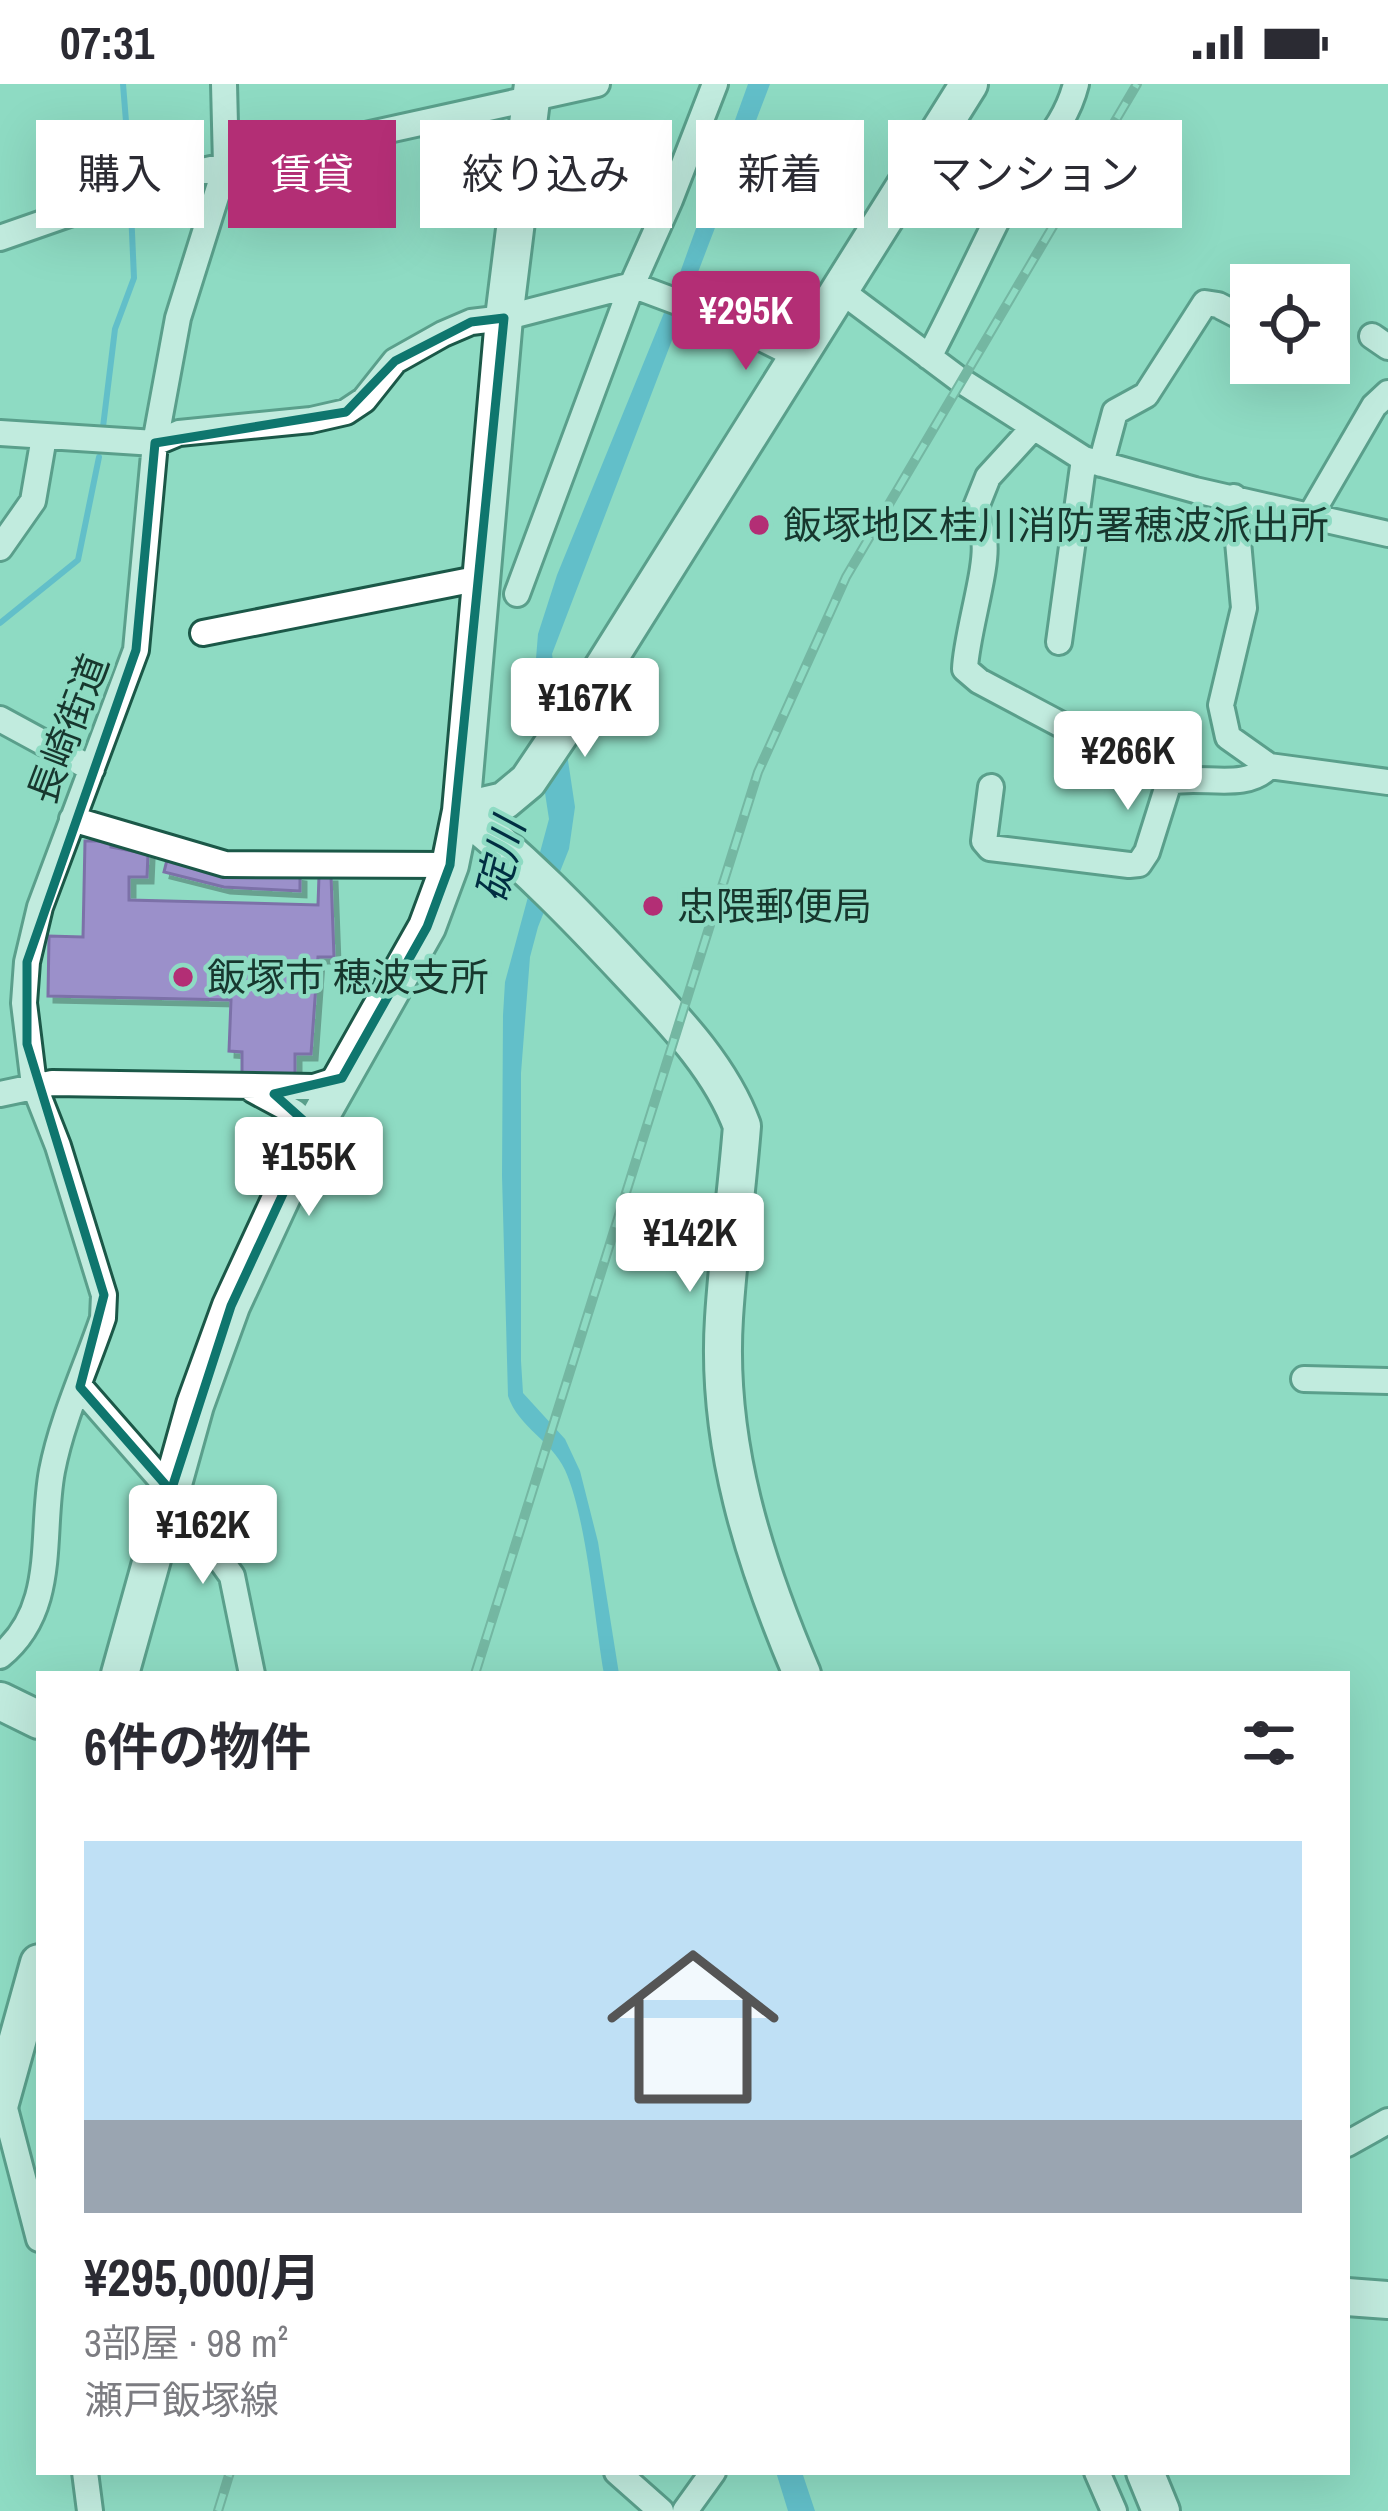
<!DOCTYPE html>
<html lang="ja">
<head>
<meta charset="utf-8">
<style>
  body { margin:0; font-family:"Archivo Narrow","Noto Sans JP",sans-serif; background:#f7f7f7; color:#2b2b33; height:100vh; display:flex; flex-direction:column; font-size:45px; white-space:nowrap }
  * { box-sizing:border-box; margin:0 }
  p { font-size:39px; color:#7c7c81 }
  .icon { flex:none; width:66px; height:66px; fill:none; stroke:currentColor; stroke-width:2; stroke-linecap:round; stroke-linejoin:round }
  .map { position:relative; flex:1; overflow:hidden }
  .details { position:absolute; left:36px; top:1587px; width:1314px; height:804px; display:flex; flex-direction:column; background:#fff; border-radius:0px; box-shadow:0 12px 48px #0002 }
  .details>* { flex:none }
  .guide { position:absolute; left:36px; top:36px; width:1317px; height:108px; display:flex; gap:24px }
  .buttons { position:absolute; left:1230px; top:180px; display:grid; gap:24px }
  .buttons a { display:grid; place-items:center; width:120px; height:120px; border-radius:0px; background:#fff; box-shadow:0 12px 48px #0002; font-size:60px }
  .price { position:absolute; translate:-50% -102px; padding:0 27px; border-radius:12px; background:#fff; color:#222; font-size:39px; line-height:78px; filter:drop-shadow(0 3px 6px #0008) }
  .price::after { content:''; position:absolute; left:50%; top:72px; width:36px; height:27px; margin-left:-18px; background:inherit; clip-path:polygon(0 0,100% 0,50% 100%) }
  .price.selected { background:#b32e75; color:#fff }
  ul { padding:0; list-style:none }
  li { display:grid; align-content:center; gap:24px; height:636px; padding:0 48px }
  li span { display:grid; place-items:center; height:372px; border-radius:0px; color:#555 }
  li>.icon { margin-inline-start:auto }
  span .icon { width:216px; height:216px; fill:#fffc; stroke-width:1 }
  li b { font-size:51px }
  h2 { display:flex; justify-content:space-between; align-items:center; height:144px; padding:0 48px; font-size:51px }
  .pill { padding:0 42px; border-radius:0px; background:#fff; box-shadow:0 12px 48px #0002; font-size:42px; line-height:108px }
  .pill.selected { background:#b32e75; color:#fff }
  .status { display:flex; justify-content:space-between; align-items:center; height:84px; padding:0 60px; background:#fff; direction:ltr }
  .status svg { height:33px; fill:currentColor }
  .map>svg:first-child { display:block }
</style>
</head>
<body>
<div class="status"><b>07:31</b><svg viewBox="0 0 49 12"><path d="M0 12V9h3v3zM5 12V6h3v6zM10 12V3h3v9zM15 12V0h3v12zM26 1h20v11H26zM47 4h2v5h-2z"/></svg></div>
<div class="map">
<svg width="1388" height="2427" viewBox="0 0 1388 2427">
  <defs>
    <filter id="shadow"><feDropShadow dx="6" dy="6" stdDeviation="0" flood-color="#0004"/></filter>
  </defs>
  <rect width="100%" height="100%" fill="#8edbc3"/>
  <path fill="#2e9ed0" d="M 748,0 L 770,0 L 552,570 L 575,723 L 569,765 L 538,843 L 530,873 L 521,989 L 521,1277 L 523,1309 L 565,1355 L 580,1387 L 598,1458 L 619,1590 L 604,1590 C 594,1533 587,1435 565,1386 C 551,1356 519,1344 508,1312 L 502,1092 L 503,931 L 505,898 L 549,735 L 532,624 L 538,550 L 557,491 L 677,197 Z
    M 776,2388 L 802,2388 L 815,2427 L 788,2427 Z"/>
  <g fill="none" stroke-linecap="round" stroke-linejoin="round">
    <path stroke="#2e9ed0" stroke-width="6" d="M 123,0 L 131,100
      M 102,351 L 115,245 L 134,194 L 131,126
      M 0,539 L 78,476 L 99,373"/>
  </g>
  <path fill="#9b90ca" stroke="#7c71a8" stroke-width="3" filter="url(#shadow)" d="M 85,757 L 111,757 L 111,763 L 148,770 L 147,793 L 129,793 L 129,816 L 318,821 L 319,792 L 331,792 L 334,873 L 318,873 L 311,970 L 295,970 L 295,994 L 242,992 L 242,968 L 229,967 L 231,916 L 48,912 L 49,852 L 83,853 Z
    M 168,772 L 300,792 L 300,807 L 224,803 L 164,788 Z"/>
  <g fill="none" stroke-linecap="round" stroke-linejoin="round">
    <g stroke="#1b5848" stroke-width="30">
      <path id="street" d="M 0,154 L 175,93 L 597,0
        M 840,206 L 960,296 L 1084,375 L 1195,406 L 1388,450
        M 1372,252 L 1388,263
        M 929,273 C 957,220 982,165 1009,112 C 1030,71 1064,48 1076,0
        M 1032,345 L 988,393 L 974,428 C 977,437 983,447 984,456 C 989,481 966,551 965,585 L 979,597 L 1169,698
        M 0,349 L 155,359 L 179,349 L 311,336 L 346,328 L 364,316 L 395,277 L 443,250 L 471,238 L 504,234 L 632,201 L 723,235 L 799,273
        M 1101,380 L 1115,328 L 1146,311 L 1205,219 L 1218,221 L 1251,238
        M 1234,413 L 1244,524 L 1221,621 L 1228,653 L 1269,682 L 1388,698
        M 1310,432 L 1374,322 L 1388,309
        M 0,464 L 33,417 L 44,353
        M 517,510 L 632,201 L 670,116 L 715,0
        M 203,549 L 481,494
        M 1059,558 L 1084,375
        M 0,635 L 92,685
        M 991,703 L 984,757 L 990,764 L 1129,781 L 1139,780 L 1147,768 L 1169,698 C 1201,690 1246,708 1269,682
        M 72,735 L 225,780 L 450,781
        M 253,1006 L 294,1028 L 313,1045
        M 0,1010 L 52,999 L 314,1003 L 342,994
        M 1304,1295 L 1388,1297
        M 80,1303 L 171,1407 L 232,1492 L 252,1590
        M 0,1572 C 58,1525 40,1451 52,1387 C 62,1335 86,1284 103,1234 L 104,1211 L 58,1062 L 34,1001 L 24,919 L 27,878 L 40,823 L 136,566 L 155,359 L 178,234 L 226,81 L 224,0
        M 2,2013 L 39,2155
        M 1347,2060 L 1388,2037
        M 85,2388 L 90,2427
        M 617,2388 L 661,2427
        M 1097,2388 L 1114,2427
        M 685,2427 L 713,2388"/>
    </g>
    <g stroke="#1b5848" stroke-width="42">
      <path id="secondary" d="M 533,0 L 504,234 L 461,727 C 522,776 575,830 628,887 C 671,933 720,982 742,1042 C 737,1106 728,1170 724,1234 C 716,1359 754,1477 802,1590
        M 120,1590 L 195,1321 L 231,1222 L 313,1045 L 427,843 L 450,781 L 461,727 L 504,717 L 528,697 L 584,614 L 969,0
        M 0,1617 L 39,1636
        M 0,2019 L 39,1879
        M 1347,2213 L 1388,2216
        M 1145,2388 L 1161,2427"/>
    </g>
    <use href="#street" stroke="#fff" stroke-width="24"/>
    <use href="#secondary" stroke="#fff" stroke-width="36"/>
    <g stroke="#558c7b" stroke-width="10">
      <path id="rail" d="M 475,1590 L 758,688 L 846,493 L 1137,0
        M 218,2427 L 230,2388"/>
    </g>
    <use href="#rail" stroke="#8edbc3" stroke-width="6" stroke-dasharray="18" stroke-linecap="butt"/>
  </g>
  <path d="M0 0H1388V2427H0ZM 504,234 L 450,781 L 427,843 L 342,994 L 274,1010 L 313,1045 L 231,1222 L 171,1407 L 80,1303 L 104,1211 L 27,960 L 27,878 L 136,566 L 155,359 L 346,328 L 395,277 L 471,238 Z" fill="#8edbc3" fill-opacity=".55" fill-rule="evenodd"/>
  <path fill="none" stroke="#0f766e" stroke-width="9" stroke-linejoin="round" d="M 504,234 L 450,781 L 427,843 L 342,994 L 274,1010 L 313,1045 L 231,1222 L 171,1407 L 80,1303 L 104,1211 L 27,960 L 27,878 L 136,566 L 155,359 L 346,328 L 395,277 L 471,238 Z"/>
  <g fill="#b32e75" stroke="#8edbc3" stroke-width="4.5">
    <circle cx="759" cy="441" r="12"/>
    <circle cx="653" cy="822" r="12"/>
    <circle cx="183" cy="893" r="12"/>
  </g>
  <g text-anchor="middle" dominant-baseline="central" stroke-width="9" stroke-linejoin="round" paint-order="stroke">
    <g font-size="39" fill="#17372e" stroke="#8edbc3" text-anchor="start">
      <text x="783" y="441">飯塚地区桂川消防署穂波派出所</text>
      <text x="677" y="822">忠隈郵便局</text>
      <text x="207" y="893">飯塚市 穂波支所</text>
    </g>
    <g font-size="39" fill="#17372e" stroke="#8edbc3">
      <text transform="translate(68 645) rotate(-69)">長崎街道</text>
    </g>
    <g font-size="42" font-style="italic" fill="#002e42" stroke="#8edbc3">
      <text transform="translate(500 776) rotate(-76)">碇川</text>
    </g>
  </g>
</svg>
<div class="buttons">
<a><svg class="icon" aria-label="locate" viewBox="0 0 24 24"><circle cx="12" cy="12" r="6"/><path d="M12 2v4M12 18v4M2 12h4M18 12h4"/></svg></a>
</div>
<b class="price selected" style="left:746px;top:289px">¥295K</b>
<b class="price" style="left:585px;top:676px">¥167K</b>
<b class="price" style="left:1128px;top:729px">¥266K</b>
<b class="price" style="left:309px;top:1135px">¥155K</b>
<b class="price" style="left:690px;top:1211px">¥142K</b>
<b class="price" style="left:203px;top:1503px">¥162K</b>
<div class="guide">
<a class="pill">購入</a>
<a class="pill selected">賃貸</a>
<a class="pill">絞り込み</a>
<a class="pill">新着</a>
<a class="pill">マンション</a>
</div>
<section class="details">
<h2>6件の物件<svg class="icon" aria-label="filters" viewBox="0 0 24 24"><path d="M4 7h16M4 17h16"/><circle cx="9" cy="7" r="2"/><circle cx="15" cy="17" r="2"/></svg></h2>
<ul>
<li><span style="background:linear-gradient(#bfe0f5 75%,#9aa5b1 0)"><svg class="icon" aria-label="home" viewBox="0 0 24 24"><path d="M3 11l9-7 9 7M6 9v11h12V9"/></svg></span><div><b>¥295,000/月</b><p>3部屋 · 98 m²</p><p>瀬戸飯塚線</p></div></li>
</ul>
</section>
</div>
</body>
</html>
